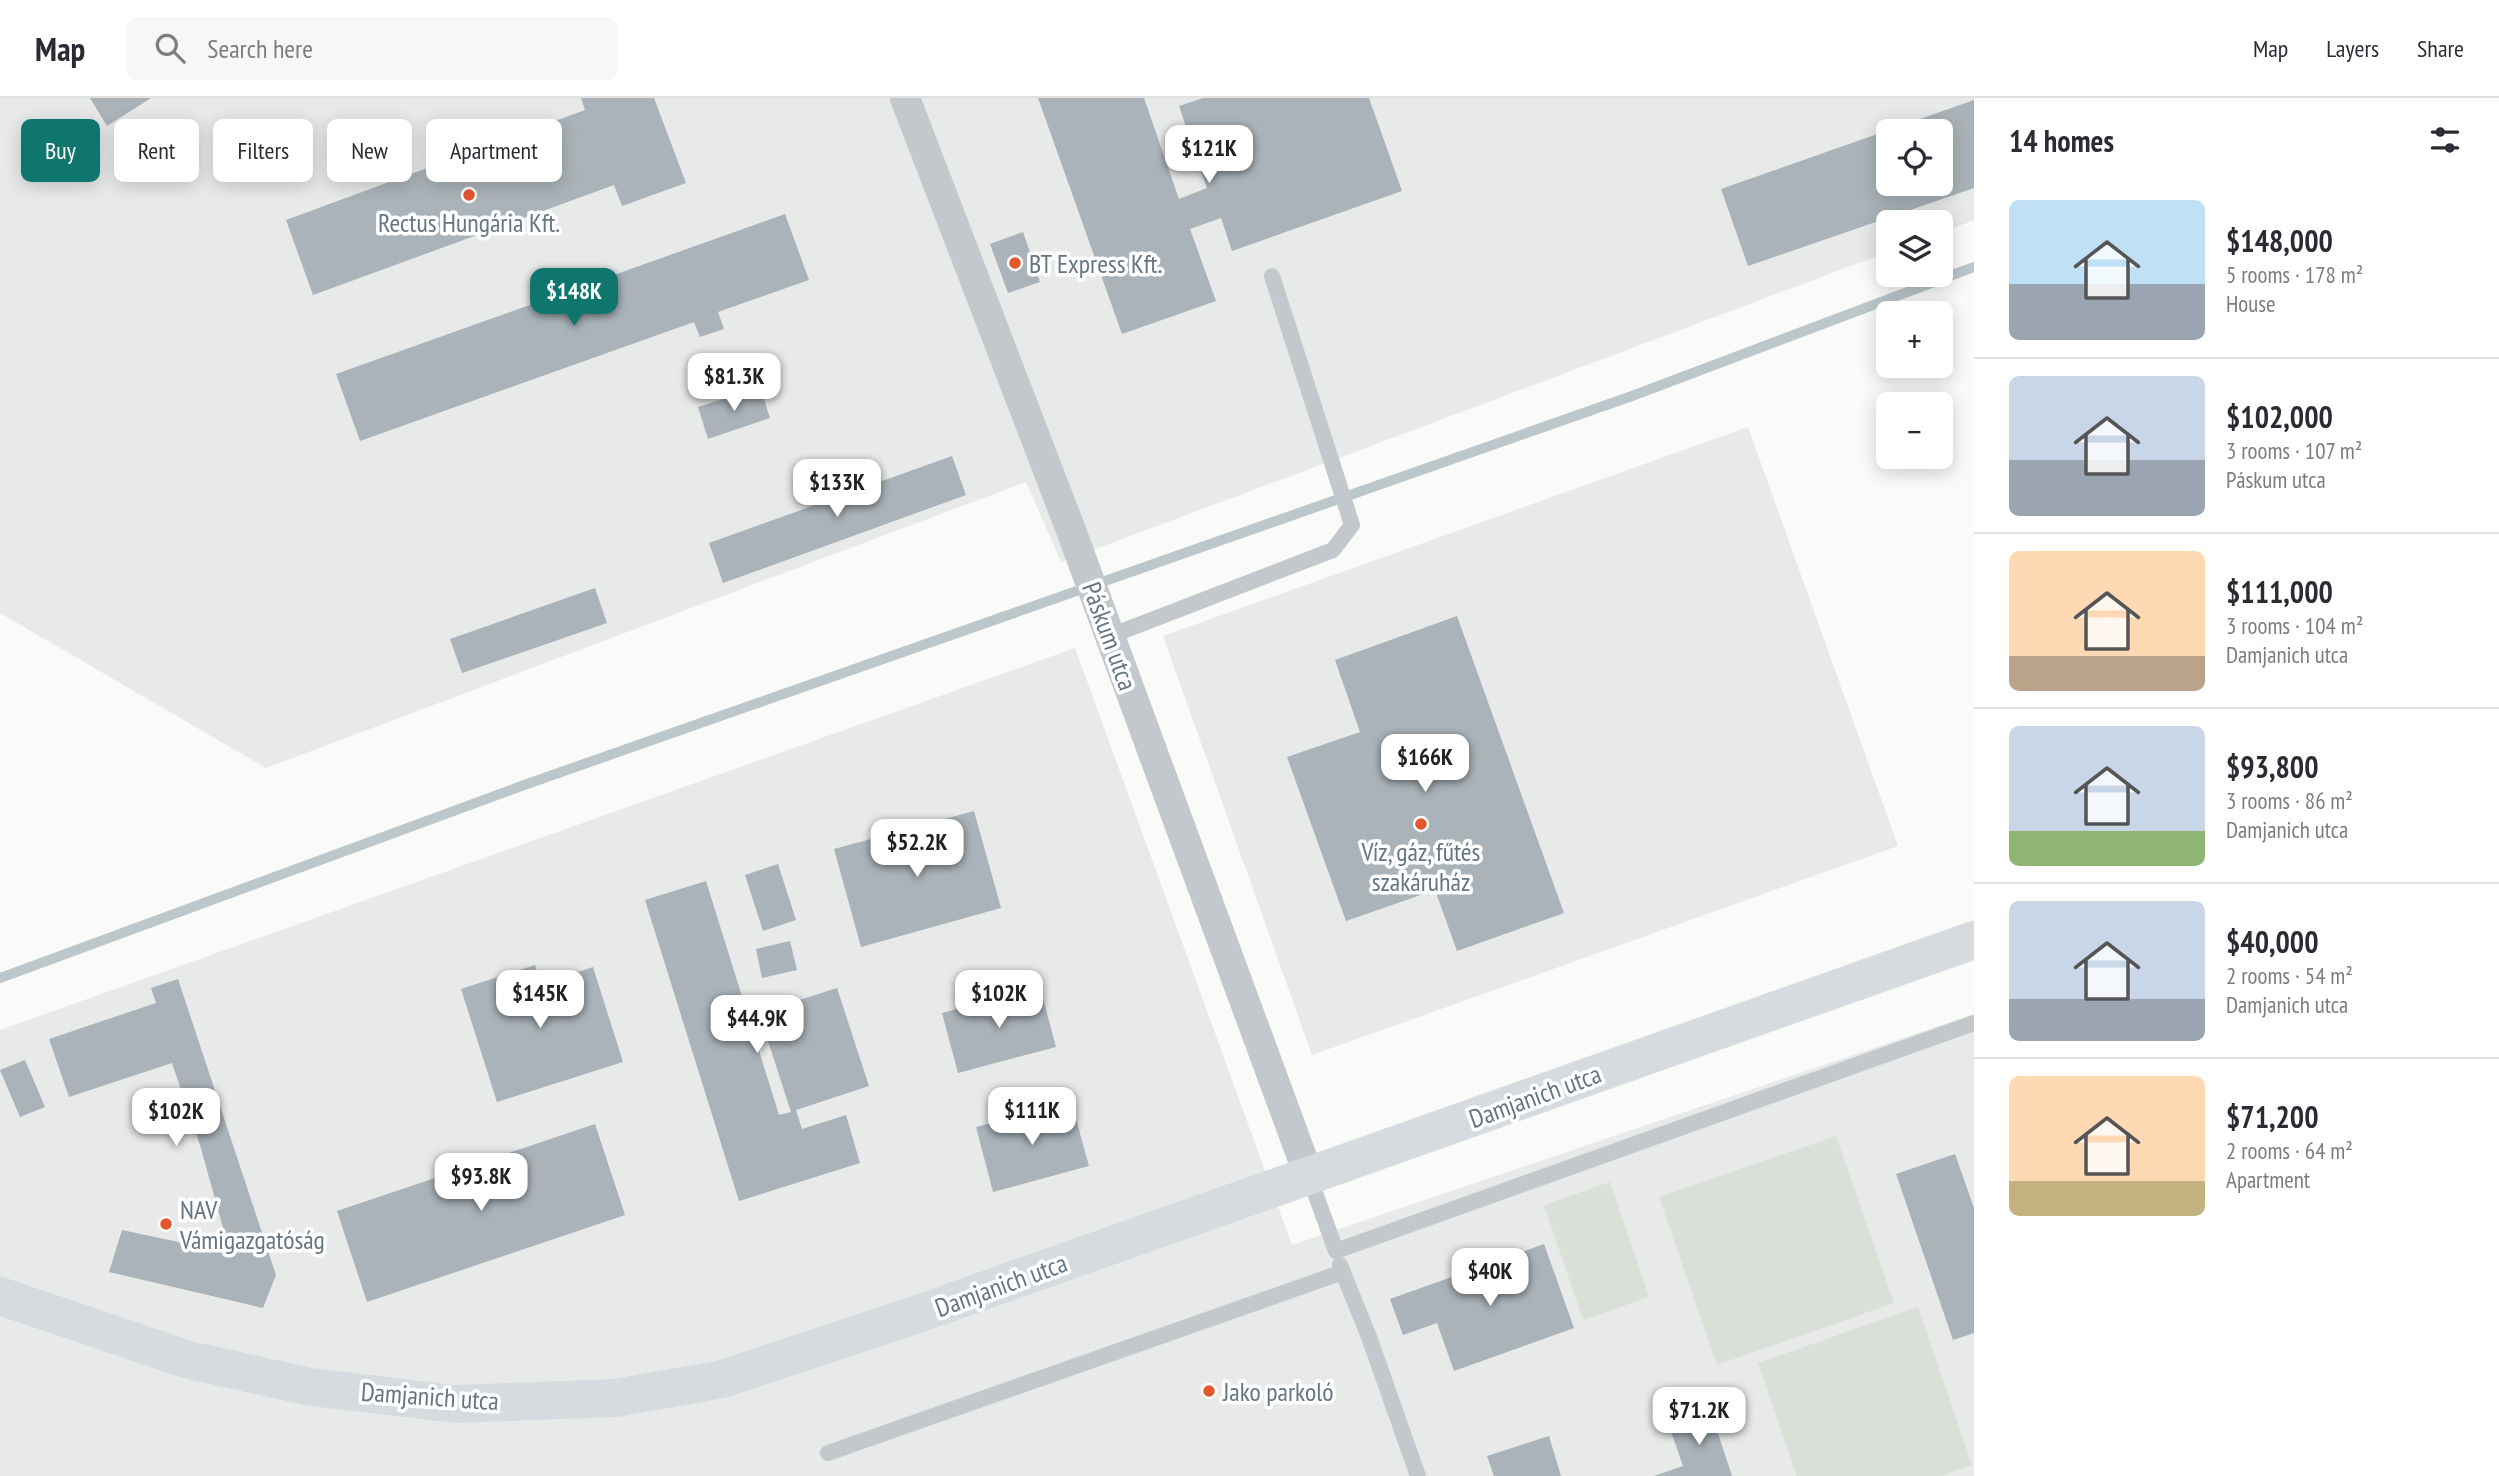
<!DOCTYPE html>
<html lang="en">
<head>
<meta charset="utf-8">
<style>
  body { margin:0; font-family:"PT Sans Narrow",sans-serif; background:#f7f7f7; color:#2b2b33; height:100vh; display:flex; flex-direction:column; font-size:26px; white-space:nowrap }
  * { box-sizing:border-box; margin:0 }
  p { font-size:23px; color:#7c7c81 }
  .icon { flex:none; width:38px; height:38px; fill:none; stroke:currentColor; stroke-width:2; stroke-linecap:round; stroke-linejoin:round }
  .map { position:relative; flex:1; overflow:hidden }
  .panel { display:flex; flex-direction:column; background:#fff; width:525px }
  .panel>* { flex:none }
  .top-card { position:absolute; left:21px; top:21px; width:665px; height:63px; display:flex; gap:14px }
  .buttons { position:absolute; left:1876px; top:21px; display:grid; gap:14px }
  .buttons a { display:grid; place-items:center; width:77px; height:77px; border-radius:10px; background:#fff; box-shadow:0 4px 18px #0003; font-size:35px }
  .price { position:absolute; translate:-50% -60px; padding:0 16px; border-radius:14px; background:#fff; color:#222; font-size:23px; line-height:46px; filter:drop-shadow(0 2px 4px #0008) }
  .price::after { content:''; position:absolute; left:50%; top:42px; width:21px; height:16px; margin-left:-10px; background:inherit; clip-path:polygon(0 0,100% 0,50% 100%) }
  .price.on { background:#0f766e; color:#fff }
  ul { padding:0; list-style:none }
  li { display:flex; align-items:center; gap:21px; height:175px; padding:0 35px }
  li+li { border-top:2px solid #e1e1e2 }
  li span { display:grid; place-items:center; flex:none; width:196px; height:140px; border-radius:10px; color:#555 }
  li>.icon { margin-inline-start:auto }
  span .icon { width:84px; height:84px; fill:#fffc; stroke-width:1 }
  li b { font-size:30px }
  h2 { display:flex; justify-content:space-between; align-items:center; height:84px; padding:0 35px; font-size:30px }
  .chip { padding:0 24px; border-radius:10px; background:#fff; box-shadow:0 4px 18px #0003; font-size:24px; line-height:63px }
  .chip.on { background:#0f766e; color:#fff }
  header { display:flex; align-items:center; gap:42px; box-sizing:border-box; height:98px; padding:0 35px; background:#fff; border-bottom:2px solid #e1e1e2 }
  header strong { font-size:33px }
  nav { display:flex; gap:38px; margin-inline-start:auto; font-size:24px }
  .search { width:490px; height:63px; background:#f7f7f7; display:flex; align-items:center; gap:18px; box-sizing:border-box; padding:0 24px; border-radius:10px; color:#7c7c81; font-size:26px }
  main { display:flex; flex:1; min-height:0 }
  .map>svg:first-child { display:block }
</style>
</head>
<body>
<header>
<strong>Map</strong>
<div class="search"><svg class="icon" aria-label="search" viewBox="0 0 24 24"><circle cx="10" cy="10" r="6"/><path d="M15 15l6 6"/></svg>Search here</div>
<nav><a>Map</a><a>Layers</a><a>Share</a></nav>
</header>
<main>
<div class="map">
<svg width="1974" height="1378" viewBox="0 0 1974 1378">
  <rect width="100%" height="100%" fill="#fafaf8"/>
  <path fill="#e8e9e9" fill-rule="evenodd" d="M 0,0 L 1974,0 L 1974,122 L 1941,135 L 1941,124 L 1888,124 L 1888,154 L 1061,464 L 1026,384 L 266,670 L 0,515 ZM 1888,33 L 1941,33 L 1941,86 L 1888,86 Z
    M 1748,329 L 1898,748 L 1312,957 L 1163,538 Z
    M 1075,550 L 1292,1147 L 1974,916 L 1974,1378 L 0,1378 L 0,932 Z"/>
  <path fill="#dadfd7" d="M 1836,1038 L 1894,1205 L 1717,1267 L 1659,1099 Z
    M 1610,1084 L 1649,1199 L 1583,1222 L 1544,1107 Z
    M 1918,1209 L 1972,1367 L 1940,1378 L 1797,1378 L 1758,1265 Z"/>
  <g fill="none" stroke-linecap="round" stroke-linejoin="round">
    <path stroke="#bbc7cb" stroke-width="10" d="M 0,880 L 527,686 L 1632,298 L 1974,169"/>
  </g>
  <path fill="#aab3b9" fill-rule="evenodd" d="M 90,0 L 151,0 L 107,28 Z
    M 581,0 L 654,0 L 686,85 L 622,108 L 614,87 L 313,197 L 286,122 L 585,12 Z
    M 1038,0 L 1144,0 L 1179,101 L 1207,90 L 1179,8 L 1203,0 L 1369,0 L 1402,93 L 1232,153 L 1221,120 L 1190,131 L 1216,203 L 1122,236 Z
    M 1974,2 L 1974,90 L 1748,168 L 1721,91 ZM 1888,33 L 1941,33 L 1941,86 L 1888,86 Z
    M 785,116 L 809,182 L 718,214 L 724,231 L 700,239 L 694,224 L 360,343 L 336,276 Z
    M 1023,134 L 1040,184 L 1008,195 L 990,146 Z
    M 760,289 L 770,320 L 708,341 L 698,309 Z
    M 952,358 L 966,397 L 723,485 L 709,445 Z
    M 595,490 L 607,525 L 462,575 L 450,541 Z
    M 1457,518 L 1564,815 L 1457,853 L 1435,792 L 1346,823 L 1287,659 L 1360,634 L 1335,562 Z
    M 974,713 L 1001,810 L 861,849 L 834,751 Z
    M 778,766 L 796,822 L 763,833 L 745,777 Z
    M 706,783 L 779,1017 L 791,1014 L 759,915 L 837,890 L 869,988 L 796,1012 L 802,1031 L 846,1017 L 860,1065 L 739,1103 L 645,802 Z
    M 790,843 L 797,872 L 762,880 L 756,851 Z
    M 535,867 L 541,886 L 593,869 L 623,964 L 497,1004 L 461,891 Z
    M 178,881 L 276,1177 L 263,1210 L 109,1174 L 122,1132 L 230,1155 L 200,1047 L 172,965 L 69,999 L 49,941 L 156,905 L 151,890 Z
    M 1040,889 L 1056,949 L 958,975 L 942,915 Z
    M 25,962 L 45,1009 L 20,1019 L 0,972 Z
    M 1071,1003 L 1089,1068 L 993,1094 L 976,1029 Z
    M 595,1026 L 625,1117 L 367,1204 L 337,1113 Z
    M 1955,1056 L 1974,1110 L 1974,1235 L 1953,1242 L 1896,1076 Z
    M 1544,1146 L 1574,1230 L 1454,1273 L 1437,1225 L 1403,1237 L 1390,1201 Z
    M 1710,1311 L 1732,1378 L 1654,1378 L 1683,1368 L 1668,1325 Z
    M 1549,1338 L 1561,1378 L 1494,1378 L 1487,1358 Z"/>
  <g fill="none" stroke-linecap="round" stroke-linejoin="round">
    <path stroke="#c3c8cc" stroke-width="16" d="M 1110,538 L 1333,452 L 1352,427 L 1272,178
      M 1309,1078 L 1336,1153 L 1974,925
      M 1340,1167 L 1369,1239 L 1418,1378
      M 828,1355 L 1343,1174"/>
    <path stroke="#c3c8cc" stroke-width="30" d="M 905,0 L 1069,427 L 1309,1078"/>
    <path stroke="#d6dbdf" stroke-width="38" d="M 0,1198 L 189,1262 L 311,1289 L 455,1306 L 616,1300 L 722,1281 L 915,1217 L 1974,842"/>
  </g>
  <g fill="#e4572e" stroke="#fff" stroke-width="2.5">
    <circle cx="469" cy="97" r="7"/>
    <circle cx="1015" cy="165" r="7"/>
    <circle cx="1421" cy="726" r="7"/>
    <circle cx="166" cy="1126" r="7"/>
    <circle cx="1209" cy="1293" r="7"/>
  </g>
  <g text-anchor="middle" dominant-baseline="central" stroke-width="7" stroke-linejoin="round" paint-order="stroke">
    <g font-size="26" fill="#657683" stroke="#fff" text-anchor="start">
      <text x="469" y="124" text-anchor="middle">Rectus Hungária Kft.</text>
      <text x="1029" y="165">BT Express Kft.</text>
      <text x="1421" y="753" text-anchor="middle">Víz, gáz, fűtés<tspan x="1421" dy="30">szakáruház</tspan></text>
      <text x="180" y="1111">NAV<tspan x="180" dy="30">Vámigazgatóság</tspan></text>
      <text x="1223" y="1293">Jako parkoló</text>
    </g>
    <g font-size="26" fill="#657683" stroke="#fff">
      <text transform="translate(1110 538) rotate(70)">Páskum utca</text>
      <text transform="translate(1535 998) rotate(-20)">Damjanich utca</text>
      <text transform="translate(1001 1187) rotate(-20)">Damjanich utca</text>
      <text transform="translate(430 1298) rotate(4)">Damjanich utca</text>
    </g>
  </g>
</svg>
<div class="buttons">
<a><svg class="icon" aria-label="locate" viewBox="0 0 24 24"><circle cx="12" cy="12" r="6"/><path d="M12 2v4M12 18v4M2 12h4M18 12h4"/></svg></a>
<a><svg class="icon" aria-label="layers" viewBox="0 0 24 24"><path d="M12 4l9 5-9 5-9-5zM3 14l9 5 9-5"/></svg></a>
<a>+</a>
<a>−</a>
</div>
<b class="price" style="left:1209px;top:87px">$121K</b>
<b class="price on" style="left:574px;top:230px">$148K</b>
<b class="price" style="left:734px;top:315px">$81.3K</b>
<b class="price" style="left:837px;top:421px">$133K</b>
<b class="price" style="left:1425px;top:696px">$166K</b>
<b class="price" style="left:917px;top:781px">$52.2K</b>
<b class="price" style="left:540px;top:932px">$145K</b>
<b class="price" style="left:999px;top:932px">$102K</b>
<b class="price" style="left:757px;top:957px">$44.9K</b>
<b class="price" style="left:1032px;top:1049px">$111K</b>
<b class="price" style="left:176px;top:1050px">$102K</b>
<b class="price" style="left:481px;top:1115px">$93.8K</b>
<b class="price" style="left:1490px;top:1210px">$40K</b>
<b class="price" style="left:1699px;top:1349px">$71.2K</b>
<div class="top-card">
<a class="chip on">Buy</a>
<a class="chip">Rent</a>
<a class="chip">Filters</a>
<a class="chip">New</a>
<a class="chip">Apartment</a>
</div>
</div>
<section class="panel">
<h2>14 homes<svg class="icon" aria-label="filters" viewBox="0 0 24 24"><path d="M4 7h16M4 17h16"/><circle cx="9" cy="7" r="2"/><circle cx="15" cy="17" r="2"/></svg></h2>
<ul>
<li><span style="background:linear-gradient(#bfe0f5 60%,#9aa5b1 0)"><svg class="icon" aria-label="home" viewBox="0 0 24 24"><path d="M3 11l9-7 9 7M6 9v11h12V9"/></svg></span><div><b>$148,000</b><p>5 rooms · 178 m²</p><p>House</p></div></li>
<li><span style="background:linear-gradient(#c9d6e8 60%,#9aa5b1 0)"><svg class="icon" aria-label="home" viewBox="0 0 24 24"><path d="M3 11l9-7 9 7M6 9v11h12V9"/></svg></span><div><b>$102,000</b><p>3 rooms · 107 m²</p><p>Páskum utca</p></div></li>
<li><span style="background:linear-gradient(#ffd9b3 75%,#b9a48a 0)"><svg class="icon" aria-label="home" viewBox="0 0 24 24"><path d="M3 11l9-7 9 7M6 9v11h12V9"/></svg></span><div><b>$111,000</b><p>3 rooms · 104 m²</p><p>Damjanich utca</p></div></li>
<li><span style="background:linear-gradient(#c9d6e8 75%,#8fb573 0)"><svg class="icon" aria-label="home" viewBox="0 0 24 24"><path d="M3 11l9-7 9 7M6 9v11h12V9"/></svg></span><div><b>$93,800</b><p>3 rooms · 86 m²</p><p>Damjanich utca</p></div></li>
<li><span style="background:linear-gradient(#c9d6e8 70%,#9aa5b1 0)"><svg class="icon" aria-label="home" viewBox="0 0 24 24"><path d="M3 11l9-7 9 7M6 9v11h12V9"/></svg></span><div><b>$40,000</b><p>2 rooms · 54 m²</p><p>Damjanich utca</p></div></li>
<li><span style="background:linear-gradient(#ffd9b3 75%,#c2b280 0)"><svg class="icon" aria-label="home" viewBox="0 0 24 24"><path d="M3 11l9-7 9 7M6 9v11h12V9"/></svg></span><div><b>$71,200</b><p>2 rooms · 64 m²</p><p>Apartment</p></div></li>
</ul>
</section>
</main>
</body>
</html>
